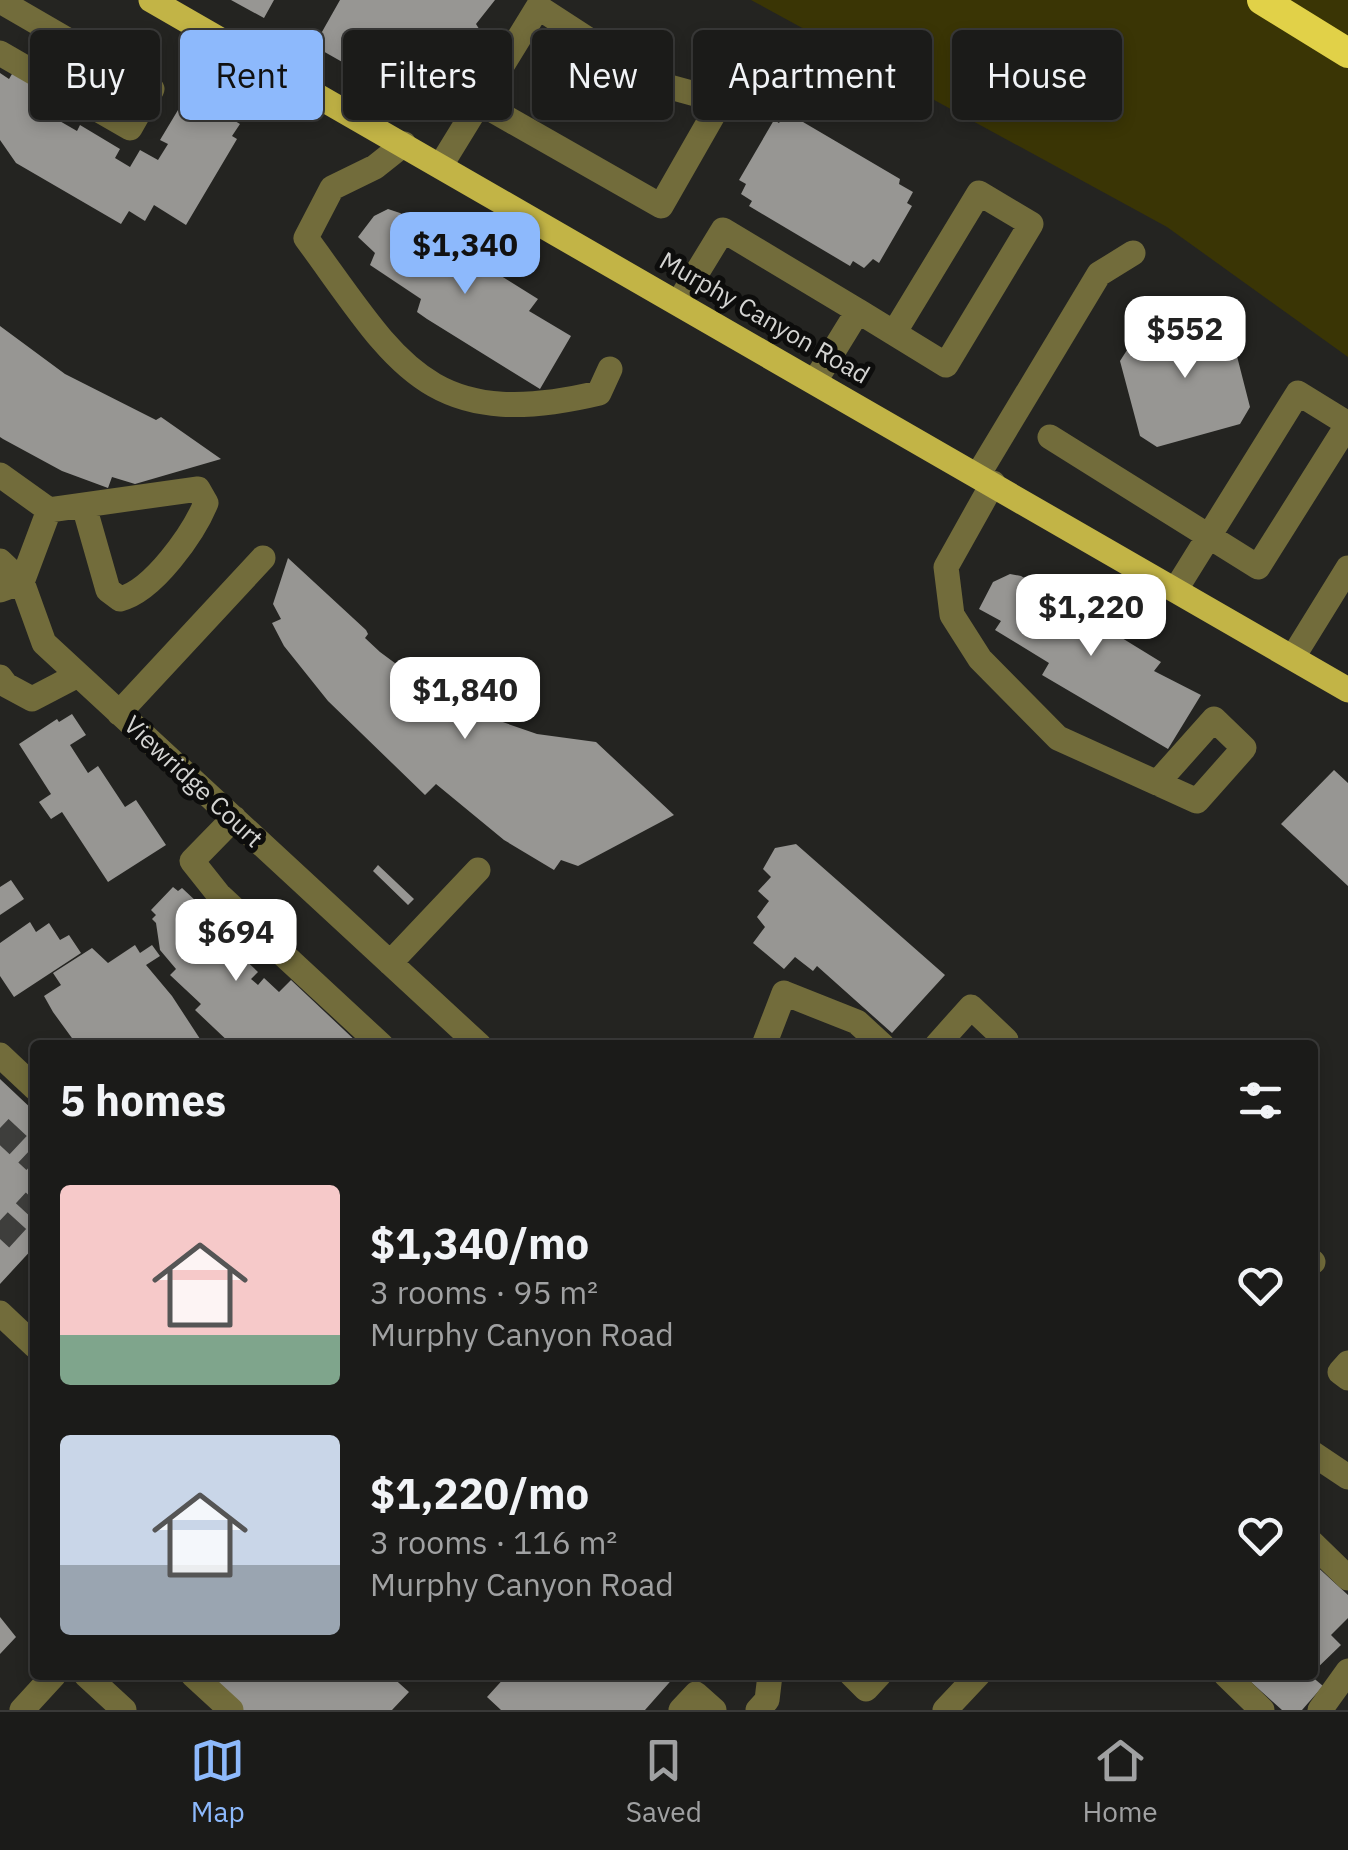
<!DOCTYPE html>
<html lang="en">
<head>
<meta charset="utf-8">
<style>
  body { margin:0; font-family:"IBM Plex Sans",sans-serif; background:#282826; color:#f1f3f6; height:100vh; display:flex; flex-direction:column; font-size:38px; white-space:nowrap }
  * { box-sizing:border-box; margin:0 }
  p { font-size:32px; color:#a0a1a2 }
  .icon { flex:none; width:55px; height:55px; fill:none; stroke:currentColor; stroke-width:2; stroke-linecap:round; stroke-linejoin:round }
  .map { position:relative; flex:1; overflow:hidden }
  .side { position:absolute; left:30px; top:1040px; width:1288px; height:640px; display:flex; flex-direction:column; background:#1b1b19; border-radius:10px; box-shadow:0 5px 15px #0003,0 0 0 2px #393938 }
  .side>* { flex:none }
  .top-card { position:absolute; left:30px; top:30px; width:1290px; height:90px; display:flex; gap:20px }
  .price { position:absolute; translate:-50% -85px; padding:0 22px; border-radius:20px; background:#fff; color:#222; font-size:32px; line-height:65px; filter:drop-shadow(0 2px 5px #0008) }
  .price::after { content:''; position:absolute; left:50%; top:60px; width:30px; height:22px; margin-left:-15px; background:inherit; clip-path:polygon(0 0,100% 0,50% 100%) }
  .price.selected { background:#8db9fc; color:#111 }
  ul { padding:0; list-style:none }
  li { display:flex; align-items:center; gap:30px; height:250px; padding:0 30px }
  li span { display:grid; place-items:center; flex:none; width:280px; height:200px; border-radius:10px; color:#555 }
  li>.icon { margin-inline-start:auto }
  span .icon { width:120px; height:120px; fill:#fffc; stroke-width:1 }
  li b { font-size:42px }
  h2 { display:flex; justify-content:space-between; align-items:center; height:120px; padding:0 30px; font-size:42px }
  .tag { padding:0 35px; border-radius:10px; background:#1b1b19; box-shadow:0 5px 15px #0003,0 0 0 2px #393938; font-size:35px; line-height:90px }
  .tag.selected { background:#8db9fc; color:#111 }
  .tab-bar { display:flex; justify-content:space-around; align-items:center; height:140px; border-top:2px solid #393938; background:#1b1b19; font-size:28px; color:#a0a1a2 }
  .tab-bar a { display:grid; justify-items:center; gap:5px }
  .tab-bar .selected { color:#8db9fc }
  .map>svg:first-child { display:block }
</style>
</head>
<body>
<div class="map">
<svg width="1348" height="1710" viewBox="0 0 1348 1710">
  <rect width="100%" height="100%" fill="#242421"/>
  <path fill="#3a3505" d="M 751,0 L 1348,0 L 1348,357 L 1167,227 Z"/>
  <path fill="#979693" d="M 231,0 L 274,0 L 264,18 Z
    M 340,0 L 495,0 L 476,24 L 481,32 L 479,42 L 461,49 L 427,110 L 314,46 Z
    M 15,69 L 44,86 L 39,94 L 58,106 L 51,116 L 77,131 L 80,125 L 120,149 L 115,158 L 130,167 L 140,150 L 158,160 L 168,144 L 160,140 L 181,105 L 191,111 L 198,99 L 240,124 L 232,136 L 237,139 L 186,225 L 154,205 L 145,221 L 129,211 L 121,224 L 16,163 L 0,140 L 0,73 L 9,79 Z
    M 786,112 L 900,179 L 899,184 L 913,192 L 907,203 L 912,206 L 879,263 L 873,259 L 864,268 L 853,261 L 850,266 L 749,206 L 752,201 L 741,194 L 746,184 L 739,180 L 774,120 L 779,123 Z
    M 388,209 L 400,213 L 538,299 L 529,311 L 571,336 L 540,389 L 427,319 L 417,312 L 421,299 L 370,265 L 375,253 L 358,237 L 374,216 Z
    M 1209,314 L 1229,325 L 1250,407 L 1240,424 L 1157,447 L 1140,436 L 1120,361 L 1136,336 Z
    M 0,326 L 65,374 L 156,420 L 161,417 L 221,459 L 135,484 L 112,477 L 108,488 L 62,471 L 3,439 L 0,437 Z
    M 288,558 L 366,630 L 368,634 L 365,638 L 380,652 L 430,689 L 471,711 L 537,734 L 596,742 L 674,815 L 578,866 L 561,860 L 554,870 L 504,840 L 436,784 L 425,795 L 328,701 L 284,646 L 272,623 L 281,619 L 273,604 Z
    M 1010,574 L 1021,576 L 1161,662 L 1154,671 L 1201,695 L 1168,749 L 1042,675 L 1049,663 L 995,630 L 1001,621 L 979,609 L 993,582 Z
    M 72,714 L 86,735 L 70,745 L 88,773 L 98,766 L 125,807 L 136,800 L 166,845 L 108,882 L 62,812 L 51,819 L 39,802 L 51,794 L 19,744 L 57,719 L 59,722 Z
    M 1334,770 L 1348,783 L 1348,886 L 1281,824 Z
    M 796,844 L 945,975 L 892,1033 L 817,966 L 813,971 L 795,957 L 784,969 L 753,943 L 765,927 L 757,917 L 769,901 L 758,891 L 771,877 L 763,869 L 775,848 Z
    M 378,865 L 414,899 L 408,905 L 373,871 Z
    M 11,880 L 24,899 L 0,915 L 0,887 Z
    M 173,887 L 178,891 L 182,888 L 213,917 L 206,923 L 258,972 L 251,979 L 258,985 L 264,978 L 279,992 L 291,980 L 360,1045 L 232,1045 L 195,1010 L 201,1004 L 170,975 L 176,969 L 160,950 L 156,923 L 152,919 L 156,915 L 151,910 Z
    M 30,922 L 36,932 L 49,923 L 60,940 L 69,935 L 81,953 L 14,997 L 0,976 L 0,943 Z
    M 135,945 L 140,953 L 152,945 L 160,956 L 146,965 L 172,996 L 204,1045 L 77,1045 L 53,1012 L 44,996 L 61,985 L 53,973 L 92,948 L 108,963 Z
    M 0,1079 L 35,1112 L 35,1246 L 0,1284 Z
    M 1312,1562 L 1348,1595 L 1348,1618 L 1331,1635 L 1341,1645 L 1312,1673 Z
    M 0,1617 L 16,1637 L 0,1654 Z
    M 205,1675 L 390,1675 L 409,1692 L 392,1710 L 242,1710 Z
    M 507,1675 L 676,1675 L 645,1710 L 501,1710 L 487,1697 Z
    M 1243,1675 L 1310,1675 L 1323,1686 L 1302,1710 L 1282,1710 Z"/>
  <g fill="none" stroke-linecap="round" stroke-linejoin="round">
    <path stroke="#3e3e3c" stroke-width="25" stroke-dasharray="25 12" stroke-linecap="butt" d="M 0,1128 L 35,1161
      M 0,1239 L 35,1201"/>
    <path stroke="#726c3b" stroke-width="25" d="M 0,53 L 130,128 L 152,89 L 7,5
      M 404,144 L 375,167 L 332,188 L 306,238 C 397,362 427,434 599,393 L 610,369
      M 441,165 L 538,7 L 655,83 L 721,101 L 661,206 L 480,103
      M 679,302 L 723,230 L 858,311 L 815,381
      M 858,311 L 946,365 L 1031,224 L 979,193 L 894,333
      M 1050,437 L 1258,567 L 1348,424 L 1298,393 L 1176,589
      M 0,475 L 49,510 L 198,489 L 206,503 C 193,534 153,591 120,599 L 108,590 L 84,506
      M 978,475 L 1099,274 L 1133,253
      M 993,483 L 946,567 L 952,615 L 980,659 L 1058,738 L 1197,801 L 1244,748 L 1214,719 L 1157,783
      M 0,561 L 22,582 L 44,643 L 479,1045
      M 0,590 L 22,582 L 49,510
      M 1293,657 L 1348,568
      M 0,677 L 6,685 L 32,699 L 78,675
      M 119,713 L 263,558
      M 234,818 L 192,861 L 219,895 L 381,1045
      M 390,963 L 478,870
      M 764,1045 L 784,993 L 857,1022 L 882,1045
      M 937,1045 L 971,1007 L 1006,1040 L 1002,1045
      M 0,1055 L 35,1088
      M 1312,1262 L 1313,1262
      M 0,1313 L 35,1346
      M 1348,1363 L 1340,1372 L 1348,1378
      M 1312,1453 L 1348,1477
      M 1312,1543 L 1348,1578
      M 86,1675 L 124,1710
      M 193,1675 L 231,1710
      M 852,1675 L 866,1689 L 879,1675
      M 1226,1675 L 1262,1710
      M 22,1710 L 54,1675
      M 681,1710 L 696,1694 L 714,1710
      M 758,1710 L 767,1700 L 770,1675
      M 945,1710 L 978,1675
      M 1320,1710 L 1348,1671"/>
    <path stroke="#c2b446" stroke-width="25" d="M 151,0 L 1348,690"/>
    <path stroke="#e1d148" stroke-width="30" d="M 1262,0 L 1348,53"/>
  </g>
  <g text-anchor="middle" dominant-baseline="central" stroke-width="10" stroke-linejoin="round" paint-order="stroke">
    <g font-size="25" fill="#d4d4d2" stroke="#0d0d0c">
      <text transform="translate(765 317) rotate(30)">Murphy Canyon Road</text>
      <text transform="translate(194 781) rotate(43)">Viewridge Court</text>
    </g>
  </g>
</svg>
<b class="price selected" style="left:465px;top:297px">$1,340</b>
<b class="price" style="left:1185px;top:381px">$552</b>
<b class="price" style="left:1091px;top:659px">$1,220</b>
<b class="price" style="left:465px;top:742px">$1,840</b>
<b class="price" style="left:236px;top:984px">$694</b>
<div class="top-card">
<a class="tag">Buy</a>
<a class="tag selected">Rent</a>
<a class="tag">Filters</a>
<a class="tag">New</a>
<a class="tag">Apartment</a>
<a class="tag">House</a>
</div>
<section class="side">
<h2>5 homes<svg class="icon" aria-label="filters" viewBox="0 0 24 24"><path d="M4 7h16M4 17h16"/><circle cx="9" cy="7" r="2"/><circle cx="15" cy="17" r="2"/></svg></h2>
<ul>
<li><span style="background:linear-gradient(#f6c9c9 75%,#7fa58c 0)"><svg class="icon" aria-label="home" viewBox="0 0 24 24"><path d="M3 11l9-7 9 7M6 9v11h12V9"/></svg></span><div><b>$1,340/mo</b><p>3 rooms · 95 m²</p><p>Murphy Canyon Road</p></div><svg class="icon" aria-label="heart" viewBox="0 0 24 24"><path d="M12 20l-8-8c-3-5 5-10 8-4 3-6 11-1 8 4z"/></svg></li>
<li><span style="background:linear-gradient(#c9d6e8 65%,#9aa5b1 0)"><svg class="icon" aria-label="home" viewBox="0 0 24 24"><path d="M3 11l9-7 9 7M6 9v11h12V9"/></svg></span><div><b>$1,220/mo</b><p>3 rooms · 116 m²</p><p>Murphy Canyon Road</p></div><svg class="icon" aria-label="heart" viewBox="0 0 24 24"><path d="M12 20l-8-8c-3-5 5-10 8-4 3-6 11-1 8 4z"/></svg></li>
</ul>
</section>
</div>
<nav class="tab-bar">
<a class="selected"><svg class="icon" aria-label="map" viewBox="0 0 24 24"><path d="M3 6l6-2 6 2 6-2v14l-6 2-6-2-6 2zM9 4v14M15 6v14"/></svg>Map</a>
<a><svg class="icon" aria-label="saved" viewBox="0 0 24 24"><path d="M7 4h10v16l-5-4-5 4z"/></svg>Saved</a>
<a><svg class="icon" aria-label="home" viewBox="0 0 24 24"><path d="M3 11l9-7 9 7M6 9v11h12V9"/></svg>Home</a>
</nav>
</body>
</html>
